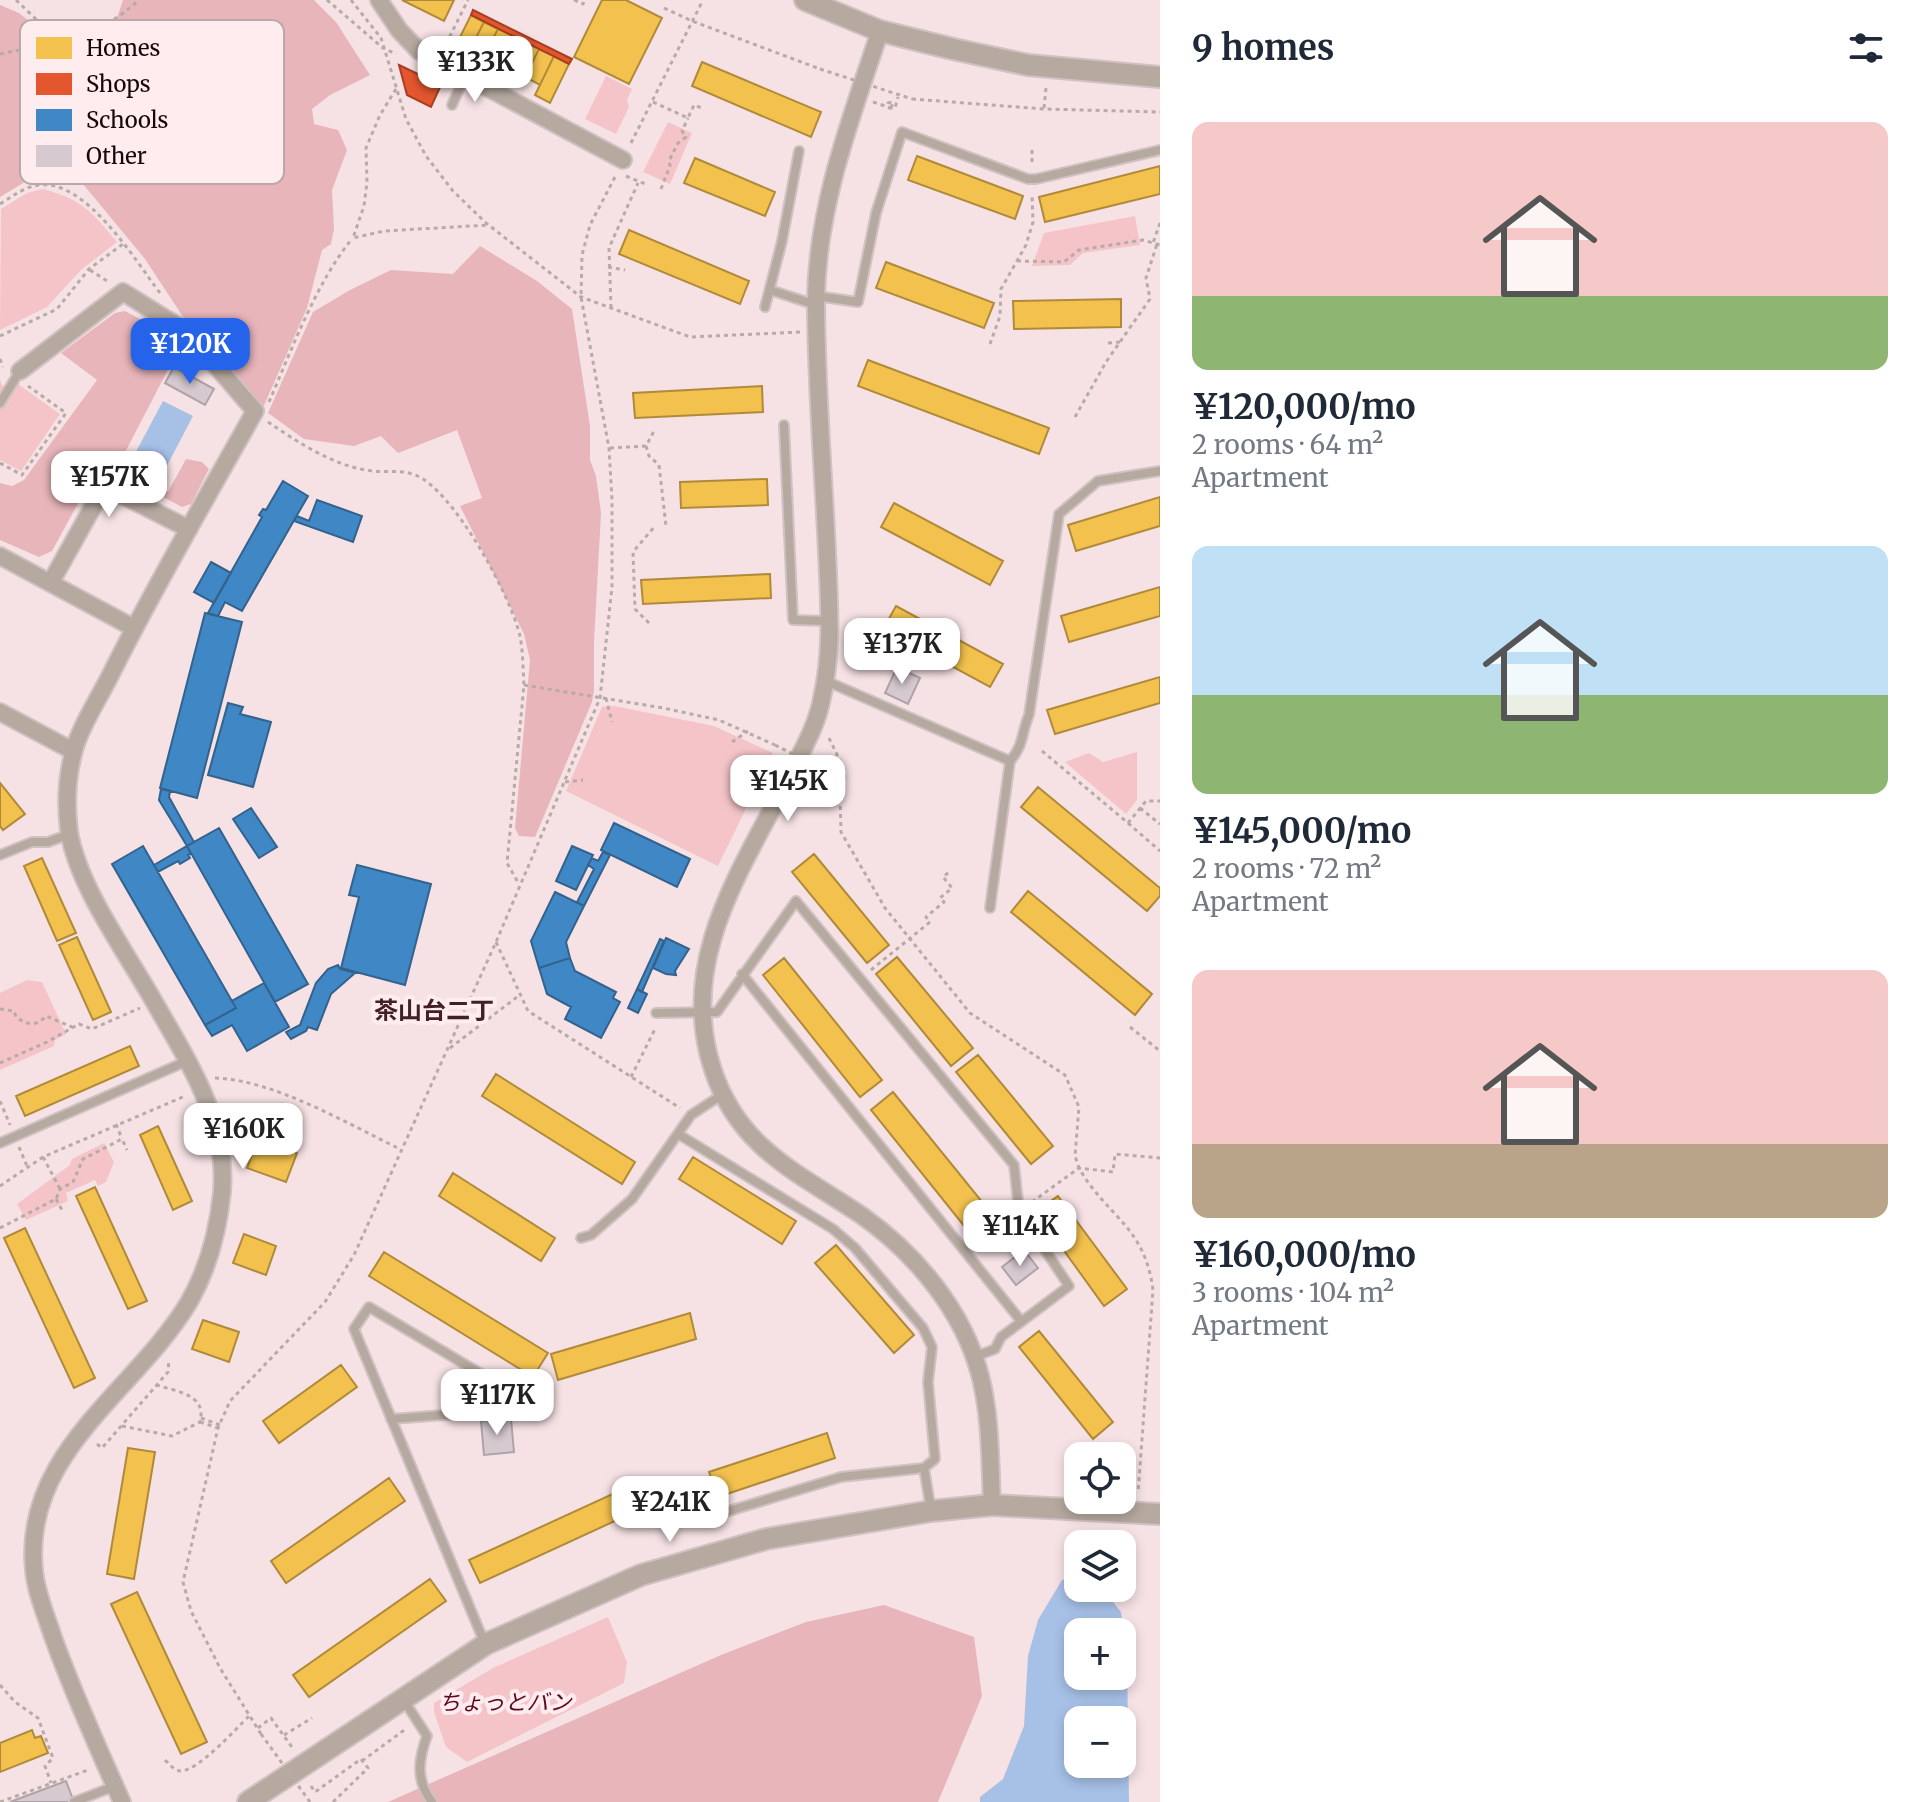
<!DOCTYPE html>
<html lang="en">
<head>
<meta charset="utf-8">
<style>
  body { margin:0; font-family:Merriweather,"Noto Sans JP",serif; background:#f2f2f3; color:#1f2937; height:100vh; display:flex; flex-direction:column; font-size:30px; white-space:nowrap }
  * { box-sizing:border-box; margin:0 }
  p { font-size:26px; color:#747a83 }
  .icon { flex:none; width:44px; height:44px; fill:none; stroke:currentColor; stroke-width:2; stroke-linecap:round; stroke-linejoin:round }
  .map { position:relative; flex:1; overflow:hidden }
  .details { display:flex; flex-direction:column; background:#fff; width:760px }
  .details>* { flex:none }
  .tools { position:absolute; left:1064px; top:1442px; display:grid; gap:16px }
  .tools a { display:grid; place-items:center; width:72px; height:72px; border-radius:16px; background:#fff; box-shadow:0 4px 12px #0003; font-size:40px }
  .price { position:absolute; translate:-50% -68px; padding:0 18px; border-radius:16px; background:#fff; color:#222; font-size:26px; line-height:52px; filter:drop-shadow(0 2px 4px #0008) }
  .price::after { content:''; position:absolute; left:50%; top:48px; width:24px; height:18px; margin-left:-12px; background:inherit; clip-path:polygon(0 0,100% 0,50% 100%) }
  .price.selected { background:#2563eb; color:#fff }
  ul { padding:0; list-style:none }
  li { display:grid; align-content:center; gap:16px; height:424px; padding:0 32px }
  li span { display:grid; place-items:center; height:248px; border-radius:16px; color:#555 }
  li>.icon { margin-inline-start:auto }
  span .icon { width:144px; height:144px; fill:#fffc; stroke-width:1 }
  li b { font-size:34px }
  h2 { display:flex; justify-content:space-between; align-items:center; height:96px; padding:0 32px; font-size:34px }
  main { display:flex; flex:1; min-height:0 }
  .map>svg:first-child { display:block }
</style>
</head>
<body>
<main>
<div class="map">
<svg width="1160" height="1802" viewBox="0 0 1160 1802">
  <rect width="100%" height="100%" fill="#f6e2e4"/>
  <path fill="#f4c4c8" d="M 606,76 L 632,89 L 627,100 L 629,107 L 616,134 L 585,119 Z
    M 668,122 L 692,133 L 670,184 L 643,172 Z
    M 43,189 C 83,200 91,211 117,242 L 81,270 L 47,307 L 0,330 L 1,209 L 27,193 Z
    M 1135,216 L 1140,245 L 1083,253 L 1070,265 L 1032,266 L 1044,233 Z
    M 0,380 L 4,390 L 12,393 L 18,384 L 60,414 L 21,471 L 0,460 Z
    M 614,706 L 714,726 L 773,753 L 718,866 L 566,791 L 602,707 Z
    M 1137,752 L 1137,800 L 1126,814 L 1065,762 L 1089,753 L 1103,762 Z
    M 27,980 L 42,982 L 66,1034 L 55,1040 L 54,1046 L 0,1070 L 0,993 Z
    M 104,1143 L 114,1162 L 106,1182 L 98,1186 L 95,1180 L 66,1193 L 68,1201 L 26,1220 L 17,1204 L 70,1165 L 72,1159 Z
    M 608,1617 L 627,1662 L 624,1683 L 467,1762 L 446,1747 L 434,1712 L 434,1703 L 493,1668 Z"/>
  <path fill="#e7b5ba" d="M 123,0 L 314,0 L 336,22 L 370,75 L 330,95 L 312,109 L 314,124 L 338,130 L 347,150 L 332,190 L 334,229 L 331,244 L 322,250 L 307,308 L 262,410 L 191,329 L 145,259 L 83,184 L 61,178 L 28,180 L 0,197 L 0,5 L 19,13 L 44,33 L 55,27 L 64,30 L 73,41 L 92,37 L 115,24 Z
    M 480,246 L 537,281 L 572,309 L 590,426 L 590,460 L 596,476 L 601,513 L 594,642 L 594,690 L 592,702 L 535,837 L 519,836 L 515,828 L 530,660 L 524,634 L 460,506 L 482,498 L 457,430 L 398,453 L 381,436 L 354,446 L 304,439 L 268,413 L 313,312 L 350,290 L 391,270 L 453,274 Z
    M 125,311 L 163,332 L 184,348 L 180,360 L 174,358 L 118,466 L 168,492 L 186,459 L 202,462 L 209,469 L 191,504 L 182,507 L 100,463 L 52,551 L 39,557 L 0,540 L 0,483 L 12,486 L 24,480 L 97,380 L 61,353 L 115,313 Z
    M 884,1605 L 974,1637 L 982,1696 L 938,1802 L 388,1802 L 721,1655 L 806,1622 Z"/>
  <path fill="#a7c0e6" fill-rule="evenodd" d="M 163,401 L 193,416 L 160,479 L 130,463 Z
    M 1078,1575 L 1078,1588 L 1102,1588 L 1121,1612 L 1127,1657 L 1129,1802 L 980,1802 L 980,1797 L 1003,1779 L 1024,1726 L 1028,1656 L 1038,1620 L 1062,1580 ZM 1078,1632 L 1122,1632 L 1122,1676 L 1078,1676 ZM 1078,1720 L 1122,1720 L 1122,1764 L 1078,1764 Z"/>
  <path fill="#f2c14e" stroke="#b08a3a" stroke-width="2" d="M 402,0 L 454,0 L 444,21 Z
    M 602,0 L 626,0 L 662,18 L 629,84 L 574,57 Z
    M 471,15 L 484,22 L 465,59 L 452,53 Z
    M 484,22 L 498,29 L 479,66 L 465,59 Z
    M 498,29 L 511,35 L 497,64 L 483,57 Z
    M 511,35 L 525,42 L 506,81 L 492,74 Z
    M 525,42 L 539,49 L 525,77 L 511,70 Z
    M 539,49 L 554,56 L 540,85 L 525,77 Z
    M 554,56 L 569,64 L 550,103 L 535,95 Z
    M 702,62 L 821,112 L 811,137 L 692,86 Z
    M 917,156 L 1023,196 L 1015,219 L 908,180 Z
    M 695,158 L 775,192 L 765,216 L 684,183 Z
    M 1160,166 L 1160,194 L 1045,222 L 1039,197 Z
    M 629,230 L 749,281 L 740,304 L 619,254 Z
    M 886,262 L 994,303 L 984,328 L 876,288 Z
    M 1121,299 L 1121,327 L 1014,329 L 1013,301 Z
    M 868,360 L 1049,428 L 1039,454 L 858,386 Z
    M 762,386 L 763,412 L 635,418 L 633,393 Z
    M 767,479 L 768,505 L 681,508 L 680,482 Z
    M 1160,497 L 1160,526 L 1076,551 L 1068,525 Z
    M 894,503 L 1003,561 L 990,585 L 881,527 Z
    M 770,574 L 771,598 L 643,604 L 641,580 Z
    M 1160,587 L 1160,616 L 1069,642 L 1061,616 Z
    M 896,606 L 1003,664 L 990,687 L 883,629 Z
    M 1160,677 L 1160,703 L 1055,734 L 1047,710 Z
    M 0,783 L 25,814 L 3,830 L 0,826 Z
    M 1038,787 L 1160,888 L 1160,896 L 1147,911 L 1021,807 Z
    M 814,854 L 889,945 L 867,963 L 792,872 Z
    M 42,858 L 76,933 L 57,941 L 24,866 Z
    M 1028,891 L 1152,994 L 1135,1015 L 1011,912 Z
    M 77,937 L 111,1012 L 93,1020 L 59,945 Z
    M 897,957 L 973,1048 L 951,1066 L 876,974 Z
    M 784,958 L 882,1080 L 860,1097 L 763,975 Z
    M 130,1046 L 139,1066 L 25,1116 L 16,1096 Z
    M 978,1055 L 1053,1146 L 1031,1164 L 956,1072 Z
    M 496,1074 L 635,1162 L 622,1184 L 482,1096 Z
    M 893,1092 L 992,1214 L 969,1232 L 871,1110 Z
    M 158,1126 L 192,1201 L 173,1210 L 140,1135 Z
    M 258,1139 L 297,1153 L 286,1182 L 247,1168 Z
    M 693,1157 L 796,1221 L 782,1244 L 679,1179 Z
    M 453,1173 L 555,1238 L 541,1261 L 439,1196 Z
    M 95,1187 L 147,1301 L 128,1309 L 76,1196 Z
    M 1058,1196 L 1127,1289 L 1104,1306 L 1036,1212 Z
    M 25,1228 L 95,1378 L 74,1388 L 4,1238 Z
    M 244,1234 L 276,1246 L 266,1275 L 233,1263 Z
    M 836,1245 L 914,1335 L 894,1353 L 815,1263 Z
    M 384,1252 L 548,1353 L 533,1377 L 369,1276 Z
    M 690,1313 L 696,1339 L 558,1380 L 551,1354 Z
    M 203,1320 L 239,1332 L 229,1362 L 192,1349 Z
    M 1039,1331 L 1113,1422 L 1093,1439 L 1019,1347 Z
    M 341,1365 L 357,1387 L 279,1443 L 263,1421 Z
    M 827,1433 L 835,1458 L 718,1497 L 709,1472 Z
    M 128,1448 L 155,1452 L 134,1579 L 107,1574 Z
    M 389,1478 L 405,1501 L 286,1583 L 271,1561 Z
    M 643,1480 L 654,1503 L 480,1583 L 469,1560 Z
    M 430,1579 L 446,1601 L 309,1697 L 293,1675 Z
    M 137,1592 L 207,1742 L 181,1754 L 111,1604 Z
    M 32,1730 L 35,1738 L 41,1736 L 48,1753 L 0,1772 L 0,1743 Z"/>
  <path fill="#e4572e" stroke="#a63f23" stroke-width="2" d="M 473,10 L 572,59 L 569,64 L 471,15 Z
    M 399,65 L 441,85 L 431,107 L 407,95 Z"/>
  <path fill="#3f88c5" stroke="#33628d" stroke-width="2" d="M 283,481 L 308,496 L 242,611 L 225,602 L 218,616 L 208,613 L 262,517 L 259,515 L 263,509 L 266,510 Z
    M 317,500 L 362,516 L 353,542 L 294,521 L 297,516 L 309,521 Z
    M 211,562 L 231,573 L 214,603 L 194,592 Z
    M 205,613 L 242,622 L 197,798 L 160,788 Z
    M 228,703 L 243,707 L 240,714 L 271,722 L 253,787 L 208,775 Z
    M 161,789 L 170,791 L 169,797 L 194,842 L 187,846 L 159,800 Z
    M 251,808 L 277,847 L 259,858 L 233,819 Z
    M 614,823 L 690,859 L 677,887 L 601,850 Z
    M 219,828 L 308,984 L 275,1002 L 187,846 Z
    M 143,846 L 236,1008 L 205,1025 L 112,864 Z
    M 187,846 L 191,854 L 188,855 L 190,858 L 180,864 L 178,861 L 158,872 L 154,865 Z
    M 572,846 L 593,855 L 576,890 L 556,881 Z
    M 603,852 L 610,855 L 584,906 L 577,902 L 594,869 L 588,865 L 592,858 L 598,861 Z
    M 357,865 L 431,884 L 405,985 L 341,968 L 359,897 L 349,895 Z
    M 555,892 L 584,906 L 566,942 L 570,958 L 539,968 L 531,941 Z
    M 666,938 L 689,949 L 675,971 L 676,975 L 666,974 L 653,968 Z
    M 660,939 L 664,941 L 642,992 L 637,989 Z
    M 570,958 L 575,971 L 616,992 L 613,998 L 620,1002 L 601,1038 L 565,1019 L 571,1007 L 547,994 L 539,968 Z
    M 338,965 L 340,969 L 355,973 L 331,994 L 317,1030 L 308,1027 L 306,1031 L 291,1039 L 286,1032 L 300,1025 L 316,983 L 328,969 Z
    M 264,983 L 289,1027 L 247,1051 L 232,1025 L 212,1036 L 205,1025 L 236,1008 L 232,1001 Z
    M 637,989 L 647,994 L 638,1013 L 628,1008 Z"/>
  <path fill="#d6c9d0" stroke="#afa2a9" stroke-width="2" d="M 174,367 L 214,389 L 205,405 L 165,383 Z
    M 897,667 L 920,678 L 908,704 L 885,693 Z
    M 1024,1250 L 1038,1268 L 1016,1285 L 1002,1267 Z
    M 511,1419 L 514,1452 L 484,1455 L 481,1421 Z
    M 66,1781 L 74,1802 L 10,1802 Z"/>
  <g fill="none" stroke-linecap="round" stroke-linejoin="round">
    <g stroke="#d0c1c3" stroke-width="12">
      <path id="service" d="M 452,105 L 465,76
        M 770,290 L 816,305
        M 816,296 L 858,302 L 876,213 L 902,132 L 1028,179 L 1036,179 L 1160,150
        M 765,307 L 782,241 L 799,151
        M 0,403 L 20,371
        M 784,425 L 793,620 L 829,621
        M 826,681 L 1010,761 C 1024,745 1021,734 1029,715 L 1059,514 L 1098,481 L 1160,471
        M 0,855 L 32,842 L 48,842 L 70,834
        M 990,908 L 1010,761
        M 742,974 L 1021,1321
        M 656,1013 L 717,1012 L 796,901 L 1014,1165 L 1019,1211 L 1069,1286 L 1001,1337 L 995,1349 L 974,1357
        M 678,1134 L 833,1229 L 855,1248 L 923,1328 L 932,1347 L 928,1382 L 935,1459 L 924,1468 L 931,1510
        M 0,1143 L 187,1061
        M 581,1238 L 591,1235 L 632,1199 L 691,1115 L 723,1094
        M 391,1419 L 538,1408 L 369,1307 L 354,1329 L 485,1644
        M 729,1511 L 841,1477 L 924,1468
        M 403,1699 L 427,1736 C 418,1760 416,1781 432,1802
        M 74,1802 L 115,1786"/>
    </g>
    <g stroke="#d0c1c3" stroke-width="20">
      <path id="minor" d="M 379,0 L 399,30 L 419,51 L 623,160
        M 880,31 C 851,118 817,206 816,299 C 816,383 823,468 827,552 C 829,601 833,650 822,698 C 817,725 803,749 791,773 C 743,868 676,960 713,1070 C 739,1149 799,1173 861,1215 C 915,1253 963,1310 980,1375 C 991,1417 990,1462 992,1505
        M 20,371 L 123,292 L 187,332 L 255,411 C 207,497 157,582 113,670 C 102,693 78,730 73,754 C 67,778 66,807 69,831 C 77,884 125,951 152,998 C 186,1058 228,1120 222,1192 C 218,1232 209,1267 189,1302 C 135,1392 22,1452 34,1570 C 36,1593 46,1615 53,1637 C 73,1693 98,1748 122,1802
        M 0,556 L 134,628
        M 51,582 L 99,496 L 118,493 L 189,529
        M 0,712 L 73,751"/>
    </g>
    <g stroke="#d0c1c3" stroke-width="24">
      <path id="tertiary" d="M 805,0 L 880,31 L 953,49 L 1028,65 L 1160,77
        M 248,1802 L 486,1644 L 641,1575 L 766,1539 L 931,1511 L 992,1505 L 1160,1514"/>
    </g>
    <path stroke="#b7aba5" stroke-width="3" stroke-dasharray="4 4" stroke-linecap="butt" d="M 16,0 L 59,41
      M 327,0 L 383,48 L 396,54
      M 351,0 L 381,38 L 406,119 L 426,156 L 453,191 L 486,223 L 581,297 L 690,337 L 801,332
      M 574,0 L 583,4 L 585,0
      M 664,8 L 692,21 L 820,69
      M 446,44 L 468,0
      M 0,54 C 56,42 94,41 139,0
      M 396,89 L 380,115 L 366,148 L 367,182 L 364,206 L 353,238 L 384,231 L 489,225
      M 912,99 L 1044,109 L 1160,112
      M 653,102 L 688,118 L 694,105 L 704,109
      M 873,102 L 891,108
      M 1044,108 L 1046,88
      M 631,143 L 703,0
      M 1032,150 L 1032,166
      M 626,176 L 648,185
      M 661,189 L 670,166 L 669,161 L 678,143 L 686,137 L 682,131 L 688,118
      M 0,204 C 13,196 24,187 39,185 C 86,179 135,260 160,293
      M 1160,223 L 1153,243 L 1160,245
      M 1017,261 L 1064,262 L 1079,250 L 1143,240 L 1153,243
      M 608,267 L 625,270
      M 90,270 L 107,281
      M 611,308 L 609,248 L 638,183
      M 0,336 L 57,309 L 89,269 L 123,244
      M 1108,343 L 1120,342
      M 990,344 L 1000,316 L 1001,289 L 1026,245 L 1033,222 L 1032,194
      M 0,359 L 3,367
      M 269,402 C 291,351 317,281 352,239
      M 1075,417 L 1106,362 L 1150,299 L 1146,278 L 1157,244
      M 268,422 C 299,443 335,467 373,471 C 388,473 400,469 415,475 C 453,489 511,596 520,636 C 523,652 523,669 524,685 L 507,863 L 519,884
      M 646,446 L 649,456 L 659,465 L 666,526
      M 610,448 L 646,446 L 654,431
      M 0,463 L 22,475 L 66,413 L 28,386
      M 649,623 L 635,609 L 633,552 L 655,526
      M 524,685 L 663,708 L 719,720 L 775,745
      M 606,698 L 612,722
      M 829,738 L 844,769 L 844,781 L 840,797 L 841,832 L 885,908 L 970,1013 L 1065,1075 L 1079,1107 L 1075,1156 L 1079,1168 C 1107,1217 1145,1226 1153,1290 L 1138,1493
      M 732,742 L 748,731
      M 1042,751 L 1128,823 L 1146,801 L 1160,801
      M 565,782 L 583,780
      M 1140,808 L 1160,824
      M 1128,823 L 1160,851
      M 496,942 L 528,1011 L 680,1108
      M 871,970 L 930,922 L 926,917 L 944,902 L 940,898 L 952,888 L 943,877 L 949,872
      M 0,1009 L 14,1011 L 16,1017 C 27,1025 36,1027 46,1016 L 72,1027
      M 1130,1027 L 1160,1051
      M 450,1048 L 521,994
      M 0,1063 L 47,1042 L 79,1024 L 92,1029 L 140,1008
      M 631,1077 L 656,1027
      M 215,1078 C 274,1080 346,1123 400,1149
      M 0,1101 L 10,1125
      M 116,1124 L 122,1139
      M 19,1147 L 27,1166
      M 43,1157 L 60,1189
      M 0,1186 L 43,1157 L 185,1096
      M 56,1199 L 63,1212
      M 1032,1202 L 1079,1168 L 1113,1172 L 1115,1154 L 1160,1158
      M 0,1228 L 56,1199 L 60,1189 L 73,1182 L 83,1159 L 122,1139 L 127,1150
      M 201,1418 L 220,1425
      M 200,1422 L 218,1428
      M 122,1426 L 172,1436 L 200,1422 C 207,1394 177,1392 157,1385
      M 97,1444 L 102,1448 L 168,1372 L 169,1360
      M 0,1685 L 15,1702 L 38,1718 L 53,1758 L 45,1766 L 51,1783
      M 258,1728 L 271,1718 L 294,1750
      M 261,1734 L 220,1668 L 191,1611 L 183,1582 L 218,1428 L 230,1401 L 325,1302 L 354,1255 L 496,942 L 600,698 L 612,587 L 612,500 L 609,448 L 581,297 L 582,255 L 590,225 L 616,175
      M 284,1735 L 312,1718
      M 165,1760 C 170,1765 174,1770 180,1771 C 197,1772 236,1729 249,1716
      M 362,1761 L 407,1728
      M 311,1786 L 315,1792 L 361,1759 L 368,1768 L 333,1802
      M 0,1802 L 88,1770"/>
    <use href="#service" stroke="#b6a99f" stroke-width="8"/>
    <use href="#minor" stroke="#b6a99f" stroke-width="16"/>
    <use href="#tertiary" stroke="#b6a99f" stroke-width="20"/>
    <path stroke="#b7aba5" stroke-width="3" stroke-dasharray="4 4" stroke-linecap="butt" d="M 820,69 L 912,99
      M 891,108 L 893,102 L 888,103 L 889,108 L 895,108 L 898,97
      M 775,745 L 836,776
      M 261,1734 L 310,1802"/>
  </g>
  <g text-anchor="middle" dominant-baseline="central" stroke-width="8" stroke-linejoin="round" paint-order="stroke">
    <g font-size="22" font-style="italic" fill="#600520" stroke="#ffecee">
      <text x="505" y="1702">ちょっとバン</text>
    </g>
    <g font-size="24" font-weight="bold" fill="#422125" stroke="#ffecee">
      <text x="434" y="1010">茶山台二丁</text>
    </g>
  </g>
  <rect x="20" y="20" width="264" height="164" rx="12" fill="#ffecee" stroke="#b9a8aa" stroke-width="2"/>
  <rect x="36" y="37" width="36" height="22" fill="#f2c14e"/>
  <rect x="36" y="73" width="36" height="22" fill="#e4572e"/>
  <rect x="36" y="109" width="36" height="22" fill="#3f88c5"/>
  <rect x="36" y="145" width="36" height="22" fill="#d6c9d0"/>
  <g font-size="22" fill="#16080a">
    <text x="86" y="56">Homes</text>
    <text x="86" y="92">Shops</text>
    <text x="86" y="128">Schools</text>
    <text x="86" y="164">Other</text>
  </g>
</svg>
<div class="tools">
<a><svg class="icon" aria-label="locate" viewBox="0 0 24 24"><circle cx="12" cy="12" r="6"/><path d="M12 2v4M12 18v4M2 12h4M18 12h4"/></svg></a>
<a><svg class="icon" aria-label="layers" viewBox="0 0 24 24"><path d="M12 4l9 5-9 5-9-5zM3 14l9 5 9-5"/></svg></a>
<a>+</a>
<a>−</a>
</div>
<b class="price" style="left:475px;top:104px">¥133K</b>
<b class="price selected" style="left:190px;top:386px">¥120K</b>
<b class="price" style="left:109px;top:519px">¥157K</b>
<b class="price" style="left:902px;top:686px">¥137K</b>
<b class="price" style="left:788px;top:823px">¥145K</b>
<b class="price" style="left:243px;top:1171px">¥160K</b>
<b class="price" style="left:1020px;top:1268px">¥114K</b>
<b class="price" style="left:497px;top:1437px">¥117K</b>
<b class="price" style="left:670px;top:1544px">¥241K</b>
</div>
<section class="details">
<h2>9 homes<svg class="icon" aria-label="filters" viewBox="0 0 24 24"><path d="M4 7h16M4 17h16"/><circle cx="9" cy="7" r="2"/><circle cx="15" cy="17" r="2"/></svg></h2>
<ul>
<li><span style="background:linear-gradient(#f6c9c9 70%,#8fb573 0)"><svg class="icon" aria-label="home" viewBox="0 0 24 24"><path d="M3 11l9-7 9 7M6 9v11h12V9"/></svg></span><div><b>¥120,000/mo</b><p>2 rooms · 64 m²</p><p>Apartment</p></div></li>
<li><span style="background:linear-gradient(#bfe0f5 60%,#8fb573 0)"><svg class="icon" aria-label="home" viewBox="0 0 24 24"><path d="M3 11l9-7 9 7M6 9v11h12V9"/></svg></span><div><b>¥145,000/mo</b><p>2 rooms · 72 m²</p><p>Apartment</p></div></li>
<li><span style="background:linear-gradient(#f6c9c9 70%,#b9a48a 0)"><svg class="icon" aria-label="home" viewBox="0 0 24 24"><path d="M3 11l9-7 9 7M6 9v11h12V9"/></svg></span><div><b>¥160,000/mo</b><p>3 rooms · 104 m²</p><p>Apartment</p></div></li>
</ul>
</section>
</main>
</body>
</html>
